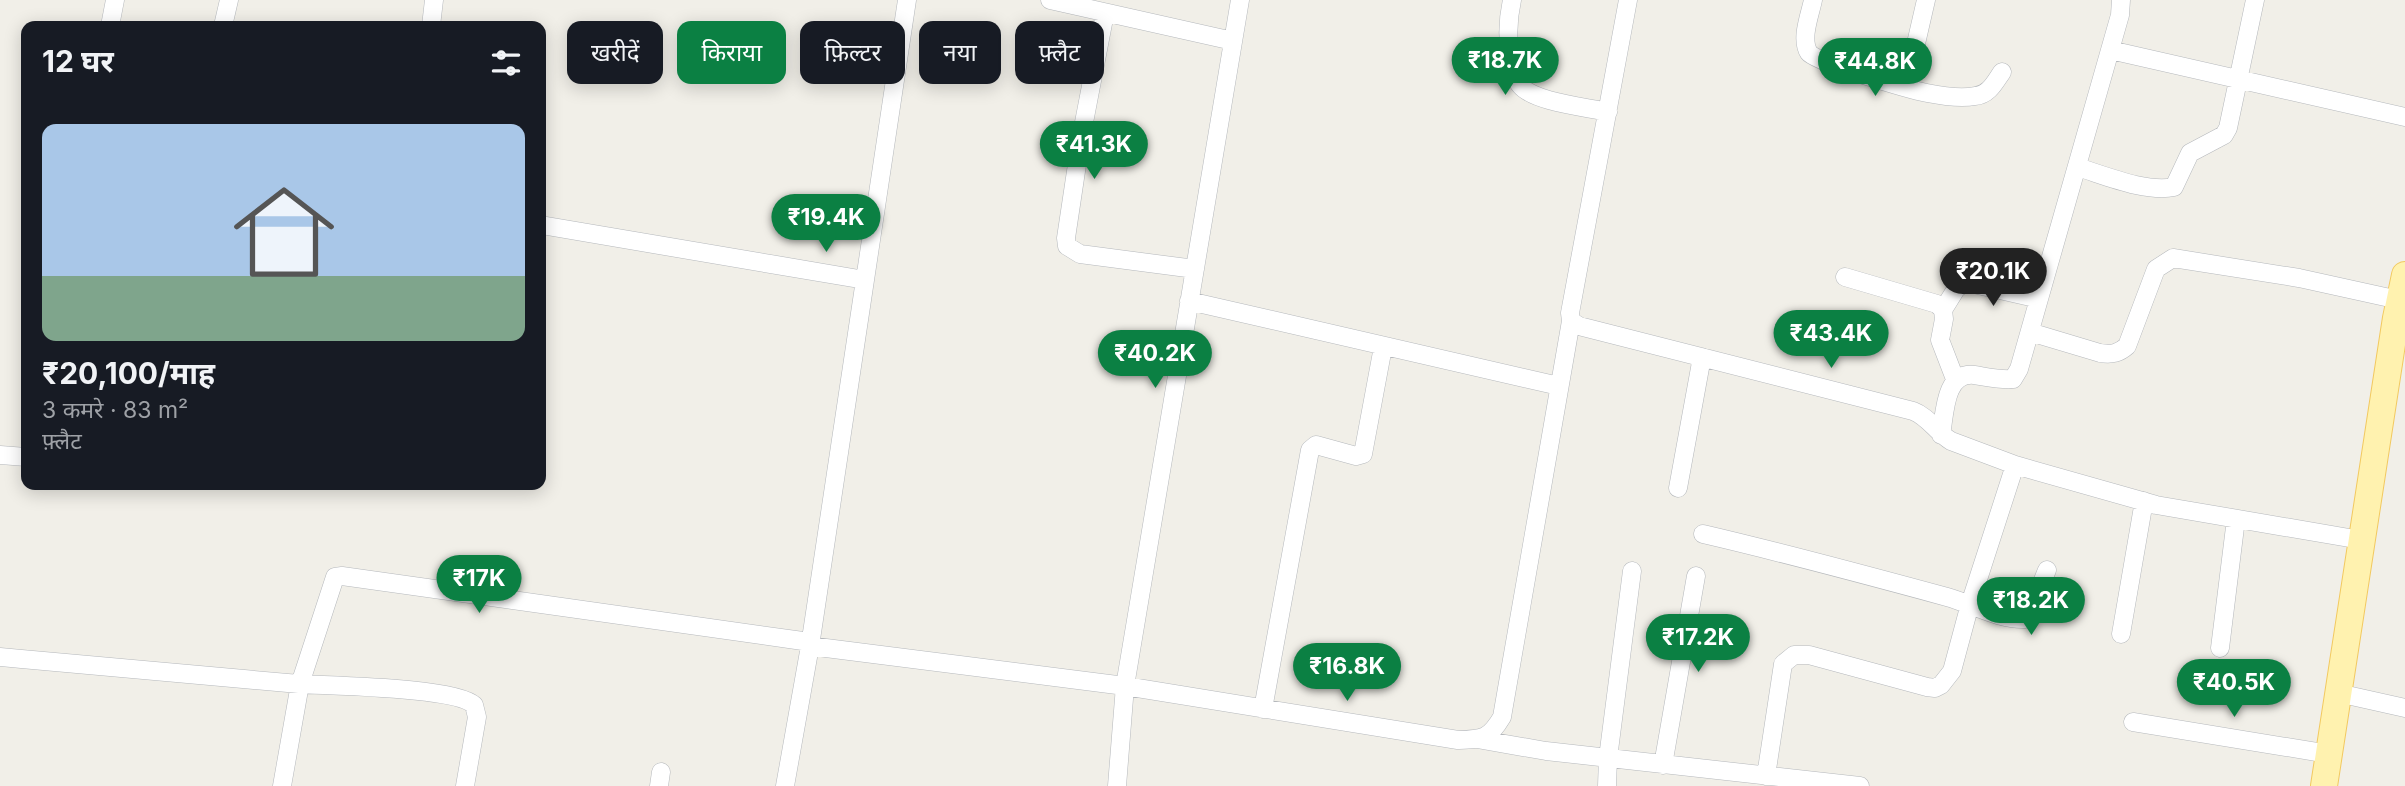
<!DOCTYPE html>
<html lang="hi">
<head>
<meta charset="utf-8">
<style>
  body { margin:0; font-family:Inter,"Noto Sans Devanagari",sans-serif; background:#20242c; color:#f1f3f6; height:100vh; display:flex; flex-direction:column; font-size:26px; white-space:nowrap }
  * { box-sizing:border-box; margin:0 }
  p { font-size:23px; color:#9ea1a6 }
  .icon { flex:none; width:38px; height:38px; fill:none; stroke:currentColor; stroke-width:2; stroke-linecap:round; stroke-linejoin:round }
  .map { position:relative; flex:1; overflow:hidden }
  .side { position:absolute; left:21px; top:21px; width:525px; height:469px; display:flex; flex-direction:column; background:#171b24; border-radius:14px; box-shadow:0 4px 18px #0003 }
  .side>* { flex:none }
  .banner { position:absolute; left:567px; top:21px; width:665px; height:63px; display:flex; gap:14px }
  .price { position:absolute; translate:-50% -60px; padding:0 16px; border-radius:24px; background:#0b8043; color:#fff; font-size:23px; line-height:46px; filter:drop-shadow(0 2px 4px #0008) }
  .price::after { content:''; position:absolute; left:50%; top:42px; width:21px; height:16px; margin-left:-10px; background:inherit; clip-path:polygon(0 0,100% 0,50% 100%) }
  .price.selected { background:#222; color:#fff }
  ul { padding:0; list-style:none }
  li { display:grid; align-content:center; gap:14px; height:371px; padding:0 21px }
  li span { display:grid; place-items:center; height:217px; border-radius:14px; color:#555 }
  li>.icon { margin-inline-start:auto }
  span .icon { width:126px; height:126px; fill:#fffc; stroke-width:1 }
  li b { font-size:30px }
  h2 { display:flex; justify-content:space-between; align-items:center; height:84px; padding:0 21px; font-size:30px }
  .pill { padding:0 24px; border-radius:14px; background:#171b24; box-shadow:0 4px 18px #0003; font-size:24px; line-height:63px }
  .pill.selected { background:#0b8043; color:#fff }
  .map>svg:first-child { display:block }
</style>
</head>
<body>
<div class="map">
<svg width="2405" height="786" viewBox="0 0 2405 786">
  <rect width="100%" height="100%" fill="#f1efe8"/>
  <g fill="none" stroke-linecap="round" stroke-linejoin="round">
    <g stroke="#b5b8bc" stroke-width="19">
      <path id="minor" d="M 1050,0 L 1233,41
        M 1512,0 C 1508,18 1507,35 1510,54 C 1512,65 1513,77 1520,85 C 1533,102 1586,107 1608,112
        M 1628,0 L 1570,313 L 1571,321 L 1579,326 L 1913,411 C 1929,417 1936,432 1951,441 L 2015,465 L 2156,505 L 2361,540
        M 1813,0 C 1810,15 1800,39 1809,53 C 1815,62 1911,90 1927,93 C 1942,96 1960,99 1975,96 C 1989,95 1995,82 2002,72
        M 1105,13 L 1081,138 L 1066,238 L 1067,246 L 1080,254 L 1195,269
        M 110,26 L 115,0
        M 223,26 L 229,0
        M 431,26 L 434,0
        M 2110,50 L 2405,117
        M 1906,87 L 1926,0
        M 2077,167 C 2104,175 2146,193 2174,187 L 2190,153 L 2224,135 L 2228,128 L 2255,0
        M 541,225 L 865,280 L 907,0
        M 1845,277 L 1937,304 L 1943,310 L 1944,319 L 1940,340 L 1955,379
        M 1189,301 L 1559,386
        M 1943,310 L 1956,289 L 1965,282 L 2039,299
        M 2030,332 L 2100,353 C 2112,355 2119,353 2127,346 L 2156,269 L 2173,258 L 2299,278 L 2399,300
        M 1941,435 C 1945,414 1944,372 1974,375 C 1987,377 1999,380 2013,379 L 2019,369 L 2120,15 L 2121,0
        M 0,455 L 26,457
        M 1678,488 L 1702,357
        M 1703,534 C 1785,553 1866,575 1947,597 C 1972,604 1999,620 2025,619 L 2029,615 L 2047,570
        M 2121,634 L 2144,501
        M 810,646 L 1125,686 L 1458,740 C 1483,739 1489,739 1502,717 L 1571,321
        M 2220,648 L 2236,519
        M 0,657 C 100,666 200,676 299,684 C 331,686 455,687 474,705 L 477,717 L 465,786
        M 2338,693 L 2405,708
        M 1263,709 L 1310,450 L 1316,445 L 1356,456 L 1363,454 L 1383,347
        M 2133,722 L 2329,754
        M 1477,739 L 1546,751 L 1860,786
        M 1663,765 L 1696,576
        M 1766,776 L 1783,664 L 1794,655 L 1809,655 L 1927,687 L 1935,688 L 1941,685 L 1952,671 L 1970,604 L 2015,465
        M 282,786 L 300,684 L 335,577 L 342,576 L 810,642
        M 659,786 L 661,772
        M 785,786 L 810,646 L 865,280
        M 1117,786 L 1125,686 L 1240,0
        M 1607,786 L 1608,758 L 1632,571"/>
    </g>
    <g stroke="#f2c960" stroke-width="28">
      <path id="primary" d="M 2324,786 L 2396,318 L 2405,275"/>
    </g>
    <use href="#minor" stroke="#fff" stroke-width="18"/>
    <use href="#primary" stroke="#fff2af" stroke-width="26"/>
  </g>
</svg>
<b class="price" style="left:1505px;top:97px">₹18.7K</b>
<b class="price" style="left:1875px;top:98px">₹44.8K</b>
<b class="price" style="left:1094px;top:181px">₹41.3K</b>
<b class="price" style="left:826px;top:254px">₹19.4K</b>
<b class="price selected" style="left:1993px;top:308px">₹20.1K</b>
<b class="price" style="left:1831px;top:370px">₹43.4K</b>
<b class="price" style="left:1155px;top:390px">₹40.2K</b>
<b class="price" style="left:479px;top:615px">₹17K</b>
<b class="price" style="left:2031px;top:637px">₹18.2K</b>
<b class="price" style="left:1698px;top:674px">₹17.2K</b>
<b class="price" style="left:1347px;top:703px">₹16.8K</b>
<b class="price" style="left:2234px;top:719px">₹40.5K</b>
<div class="banner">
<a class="pill">खरीदें</a>
<a class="pill selected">किराया</a>
<a class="pill">फ़िल्टर</a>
<a class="pill">नया</a>
<a class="pill">फ़्लैट</a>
</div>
<section class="side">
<h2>12 घर<svg class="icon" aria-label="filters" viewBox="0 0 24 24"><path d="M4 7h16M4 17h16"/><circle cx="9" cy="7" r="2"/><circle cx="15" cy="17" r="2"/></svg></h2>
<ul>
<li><span style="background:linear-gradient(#a9c7e8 70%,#7fa58c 0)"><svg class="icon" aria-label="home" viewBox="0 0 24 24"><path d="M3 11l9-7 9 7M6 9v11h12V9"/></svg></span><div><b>₹20,100/माह</b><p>3 कमरे · 83 m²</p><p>फ़्लैट</p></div></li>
</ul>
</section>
</div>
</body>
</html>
